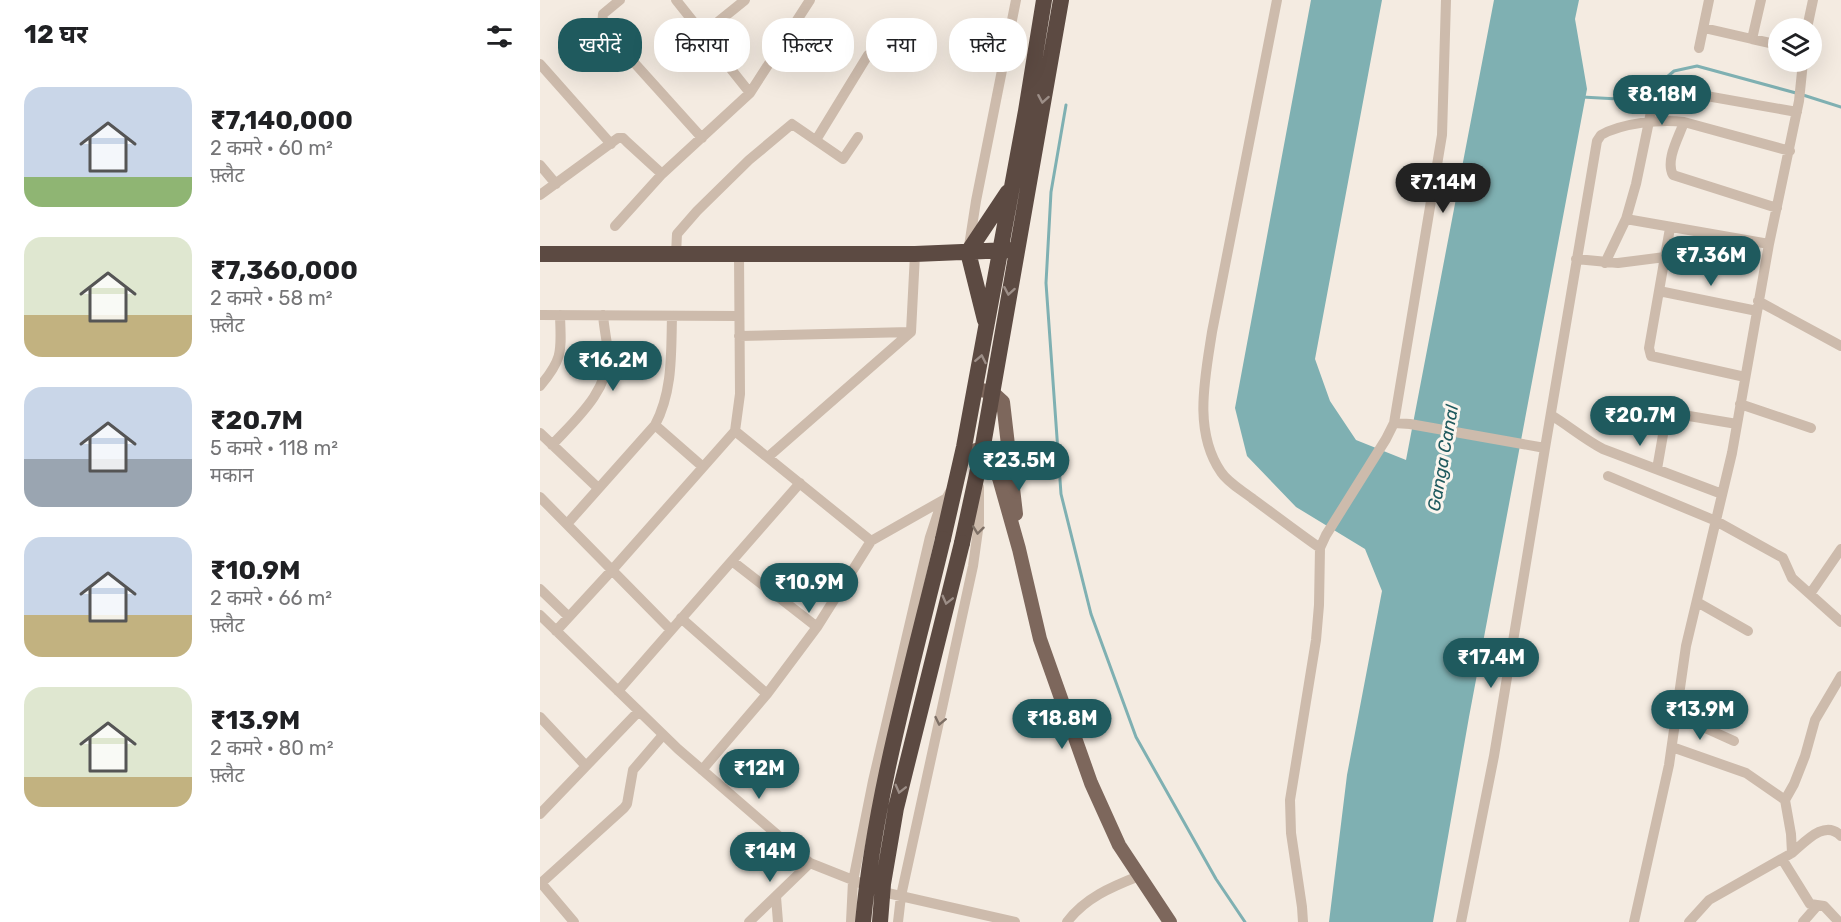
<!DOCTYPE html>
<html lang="hi">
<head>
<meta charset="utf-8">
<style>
  body { margin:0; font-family:Rubik,"Noto Sans Devanagari",sans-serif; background:#f6f6f6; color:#202124; height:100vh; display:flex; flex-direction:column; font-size:22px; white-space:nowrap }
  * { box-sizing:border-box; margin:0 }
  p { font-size:20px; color:#757577 }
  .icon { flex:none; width:33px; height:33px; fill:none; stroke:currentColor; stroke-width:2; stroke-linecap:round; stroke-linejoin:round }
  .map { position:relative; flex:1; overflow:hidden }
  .side { display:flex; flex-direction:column; background:#fff; width:540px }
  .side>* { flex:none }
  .banner { position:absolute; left:18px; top:18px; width:570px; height:54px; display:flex; gap:12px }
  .fabs { position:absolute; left:1228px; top:18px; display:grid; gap:12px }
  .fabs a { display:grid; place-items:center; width:54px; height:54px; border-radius:50%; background:#fff; box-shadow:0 6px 24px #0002; font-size:30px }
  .price { position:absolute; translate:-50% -51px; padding:0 14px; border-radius:21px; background:#1f5a5e; color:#fff; font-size:20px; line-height:39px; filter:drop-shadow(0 2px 3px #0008) }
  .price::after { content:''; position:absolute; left:50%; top:36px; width:18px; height:14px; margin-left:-9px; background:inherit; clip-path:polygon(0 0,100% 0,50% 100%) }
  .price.current { background:#222; color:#fff }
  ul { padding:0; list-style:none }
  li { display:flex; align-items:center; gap:18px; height:150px; padding:0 24px }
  li span { display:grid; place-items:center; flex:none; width:168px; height:120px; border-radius:18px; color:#555 }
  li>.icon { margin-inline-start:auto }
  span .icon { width:72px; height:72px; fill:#fffc; stroke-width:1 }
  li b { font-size:26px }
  h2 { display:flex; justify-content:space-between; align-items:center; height:72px; padding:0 24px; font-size:26px }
  .chip { padding:0 21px; border-radius:24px; background:#fff; box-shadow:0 6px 24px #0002; font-size:21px; line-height:54px }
  .chip.current { background:#1f5a5e; color:#fff }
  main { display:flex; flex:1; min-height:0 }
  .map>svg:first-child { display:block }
</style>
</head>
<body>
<main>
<section class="side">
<h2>12 घर<svg class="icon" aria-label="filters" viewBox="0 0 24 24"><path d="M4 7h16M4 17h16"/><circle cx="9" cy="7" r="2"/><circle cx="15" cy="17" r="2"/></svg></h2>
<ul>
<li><span style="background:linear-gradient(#c9d6e8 75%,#8fb573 0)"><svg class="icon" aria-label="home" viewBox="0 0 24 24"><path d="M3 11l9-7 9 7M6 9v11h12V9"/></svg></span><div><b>₹7,140,000</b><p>2 कमरे · 60 m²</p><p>फ़्लैट</p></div></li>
<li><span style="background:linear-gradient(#dfe7d0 65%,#c2b280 0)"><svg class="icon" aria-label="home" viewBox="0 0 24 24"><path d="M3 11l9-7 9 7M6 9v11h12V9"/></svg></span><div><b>₹7,360,000</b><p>2 कमरे · 58 m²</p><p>फ़्लैट</p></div></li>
<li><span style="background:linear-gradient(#c9d6e8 60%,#9aa5b1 0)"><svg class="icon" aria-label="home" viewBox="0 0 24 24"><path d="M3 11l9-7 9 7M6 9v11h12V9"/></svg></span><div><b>₹20.7M</b><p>5 कमरे · 118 m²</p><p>मकान</p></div></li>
<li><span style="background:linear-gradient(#c9d6e8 65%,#c2b280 0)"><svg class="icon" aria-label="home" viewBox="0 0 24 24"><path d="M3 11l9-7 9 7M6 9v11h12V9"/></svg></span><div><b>₹10.9M</b><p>2 कमरे · 66 m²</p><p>फ़्लैट</p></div></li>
<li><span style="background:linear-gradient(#dfe7d0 75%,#c2b280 0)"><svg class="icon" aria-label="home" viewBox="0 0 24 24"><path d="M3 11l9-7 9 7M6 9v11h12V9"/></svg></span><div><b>₹13.9M</b><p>2 कमरे · 80 m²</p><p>फ़्लैट</p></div></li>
</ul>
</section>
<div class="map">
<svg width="1301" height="922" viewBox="0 0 1301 922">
  <rect width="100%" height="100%" fill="#f4ebe1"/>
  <path fill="#7fb0b2" d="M 771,0 L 842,0 L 775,359 L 790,401 L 816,440 L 866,460 L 954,0 L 1039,0 L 1035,19 L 1047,89 L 929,717 L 893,922 L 789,922 L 807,775 L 842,591 L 825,549 L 756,507 L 707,456 L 695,408 Z"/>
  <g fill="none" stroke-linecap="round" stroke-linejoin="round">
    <path stroke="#7fb0b2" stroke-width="3" d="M 1263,95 L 1301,107
      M 1042,97 L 1078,99 L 1107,94 L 1134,71 L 1157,66 L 1256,93
      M 526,105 L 511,192 L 506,283 L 521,494 L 551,614 L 596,737 L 676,879 L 705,922"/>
    <path stroke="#cdbbac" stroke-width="10" d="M 80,0 L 63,14 L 62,27 L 162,138
      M 136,0 L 210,93
      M 737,0 L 672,332 C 665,378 653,431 681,472 C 688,483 703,491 713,499 C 735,515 757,532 780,548 L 779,605 L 776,640 L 750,800 L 751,833 L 762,907 L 763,922
      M 1164,28 L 1212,39 L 1221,0
      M 1267,28 L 1273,0
      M 163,34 L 205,0
      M 1212,39 L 1239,45
      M 1159,48 L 1169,0
      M 0,64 L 71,144
      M 1144,122 C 1139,137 1125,160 1133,175 L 1237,208
      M 276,140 L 328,55
      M 0,165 L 16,184
      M 0,195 L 78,138 L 83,138 L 87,142 L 122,174
      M 1086,219 L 1229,244
      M 75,226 L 122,174 L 210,93 L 270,0
      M 1130,228 L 1109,348 L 1111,356 L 1205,377
      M 429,246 L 436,201 L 476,0
      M 136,254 L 137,234 L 157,211 L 209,160 L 252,124 L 303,159 L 318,137
      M 1036,259 L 1078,263 L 1125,257
      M 1065,263 L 1086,219 L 1096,184 L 1112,107 C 1115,98 1119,94 1127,89 L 1257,112
      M 1119,291 L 1217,311
      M 1218,301 L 1301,346
      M 0,315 L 199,316
      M 199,336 L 371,332
      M 0,386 C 24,358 21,350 20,315
      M 1200,404 L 1271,428
      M 1089,406 L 1197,424
      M 1011,415 C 1029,426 1044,439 1063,449 L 1182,494
      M 854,423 L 902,135 L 906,0
      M 115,425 L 163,467
      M 195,431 L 331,541
      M 0,433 L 58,488
      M 12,445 C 36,419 69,391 68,353 C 67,341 64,328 63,315
      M 1005,448 L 1057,141 L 1061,135 C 1082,123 1120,119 1144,122 L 1250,151
      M 228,457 L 371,332 L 375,254
      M 1117,469 L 1127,412
      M 1068,476 L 1176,521 L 1243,558 L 1252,578 L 1301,622
      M 0,497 L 131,630
      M 27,524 L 115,425 C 133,391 131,353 132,316
      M 780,548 L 786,535 L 846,439 L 854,423 L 870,424 L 1005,448 L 954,756 L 921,922
      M 192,561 L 277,627
      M 0,589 L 29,617
      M 1270,594 L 1301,549
      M 1157,602 L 1208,631
      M 0,615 L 138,749 L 270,863 L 343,892 L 475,922
      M 141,618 L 227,694
      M 16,631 L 73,569 L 195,431 L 200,394 L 199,255
      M 78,691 L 260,483
      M 0,717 L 46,766
      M 1136,718 L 1163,727 L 1194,741
      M 1132,747 L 1206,773 L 1245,800 L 1251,834 L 1252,853 L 1169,900 L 1149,922
      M 162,770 L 227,694 L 277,627 L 331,541 L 405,499
      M 1245,800 L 1254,784 L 1265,756 L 1275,720 L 1301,676
      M 0,814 L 99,711
      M 1252,853 C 1266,841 1285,819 1301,836
      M 1242,859 L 1270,904 L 1284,906 L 1299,922
      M 1,883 L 34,922
      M 0,884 L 84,808 L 87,804 L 93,770 L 123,735
      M 236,897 L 238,922
      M 209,922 L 270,863
      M 311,922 L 313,881 L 333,781 L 390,537 L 398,513 L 410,492
      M 358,922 L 361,896 L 433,566 L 439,523 L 439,487
      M 527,922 C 545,898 571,887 599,876
      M 1094,922 L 1129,765 L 1146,646 L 1192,453 L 1229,244 L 1259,101 L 1263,62
      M 1263,922 L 1277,906"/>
    <path stroke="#7d675c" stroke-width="14" d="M 435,389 L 452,392 L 463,402 L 476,514
      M 436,450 L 442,451 L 459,478 L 479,549 L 500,639 L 551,783 L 579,845 L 630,922"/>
    <path stroke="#5c4a42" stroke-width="16" d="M 0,254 L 375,254 L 469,250
      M 445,320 L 428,252 L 468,192
      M 403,539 L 424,447 L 486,111 L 504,0
      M 422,543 L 442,451 L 521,0"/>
    <path stroke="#5c4a42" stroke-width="16" d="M 323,922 C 335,795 373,664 403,539
      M 340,922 L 343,884 L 356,808 L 422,543"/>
  </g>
  <defs><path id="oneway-chevron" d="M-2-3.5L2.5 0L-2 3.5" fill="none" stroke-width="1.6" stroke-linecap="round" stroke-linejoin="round" transform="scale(1.5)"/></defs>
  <g stroke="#9c8e87">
    <use href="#oneway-chevron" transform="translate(503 99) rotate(100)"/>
    <use href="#oneway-chevron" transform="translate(469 291) rotate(100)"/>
    <use href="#oneway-chevron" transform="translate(441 359) rotate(-79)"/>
    <use href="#oneway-chevron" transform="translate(407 600) rotate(104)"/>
    <use href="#oneway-chevron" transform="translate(360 789) rotate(104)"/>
  </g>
  <g stroke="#7d6f65">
    <use href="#oneway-chevron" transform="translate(438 530) rotate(97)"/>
    <use href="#oneway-chevron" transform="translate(400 721) rotate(102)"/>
  </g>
  <g text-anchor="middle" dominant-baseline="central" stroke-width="6" stroke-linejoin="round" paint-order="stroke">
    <g font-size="18" font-style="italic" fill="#1f5a5e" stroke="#fbf5ee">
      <text transform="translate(903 458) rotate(-80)">Ganga Canal</text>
    </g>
  </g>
</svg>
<div class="fabs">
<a><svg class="icon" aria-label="layers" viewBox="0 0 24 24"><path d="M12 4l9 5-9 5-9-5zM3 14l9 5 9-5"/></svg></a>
</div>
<b class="price" style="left:1122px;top:126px">₹8.18M</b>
<b class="price current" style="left:903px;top:214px">₹7.14M</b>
<b class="price" style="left:1171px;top:287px">₹7.36M</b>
<b class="price" style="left:73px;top:392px">₹16.2M</b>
<b class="price" style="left:1100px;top:447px">₹20.7M</b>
<b class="price" style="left:479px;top:492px">₹23.5M</b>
<b class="price" style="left:269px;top:614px">₹10.9M</b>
<b class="price" style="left:951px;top:689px">₹17.4M</b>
<b class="price" style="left:1160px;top:741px">₹13.9M</b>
<b class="price" style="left:522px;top:750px">₹18.8M</b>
<b class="price" style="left:219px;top:800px">₹12M</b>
<b class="price" style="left:230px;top:883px">₹14M</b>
<div class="banner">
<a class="chip current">खरीदें</a>
<a class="chip">किराया</a>
<a class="chip">फ़िल्टर</a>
<a class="chip">नया</a>
<a class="chip">फ़्लैट</a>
</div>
</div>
</main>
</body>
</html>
